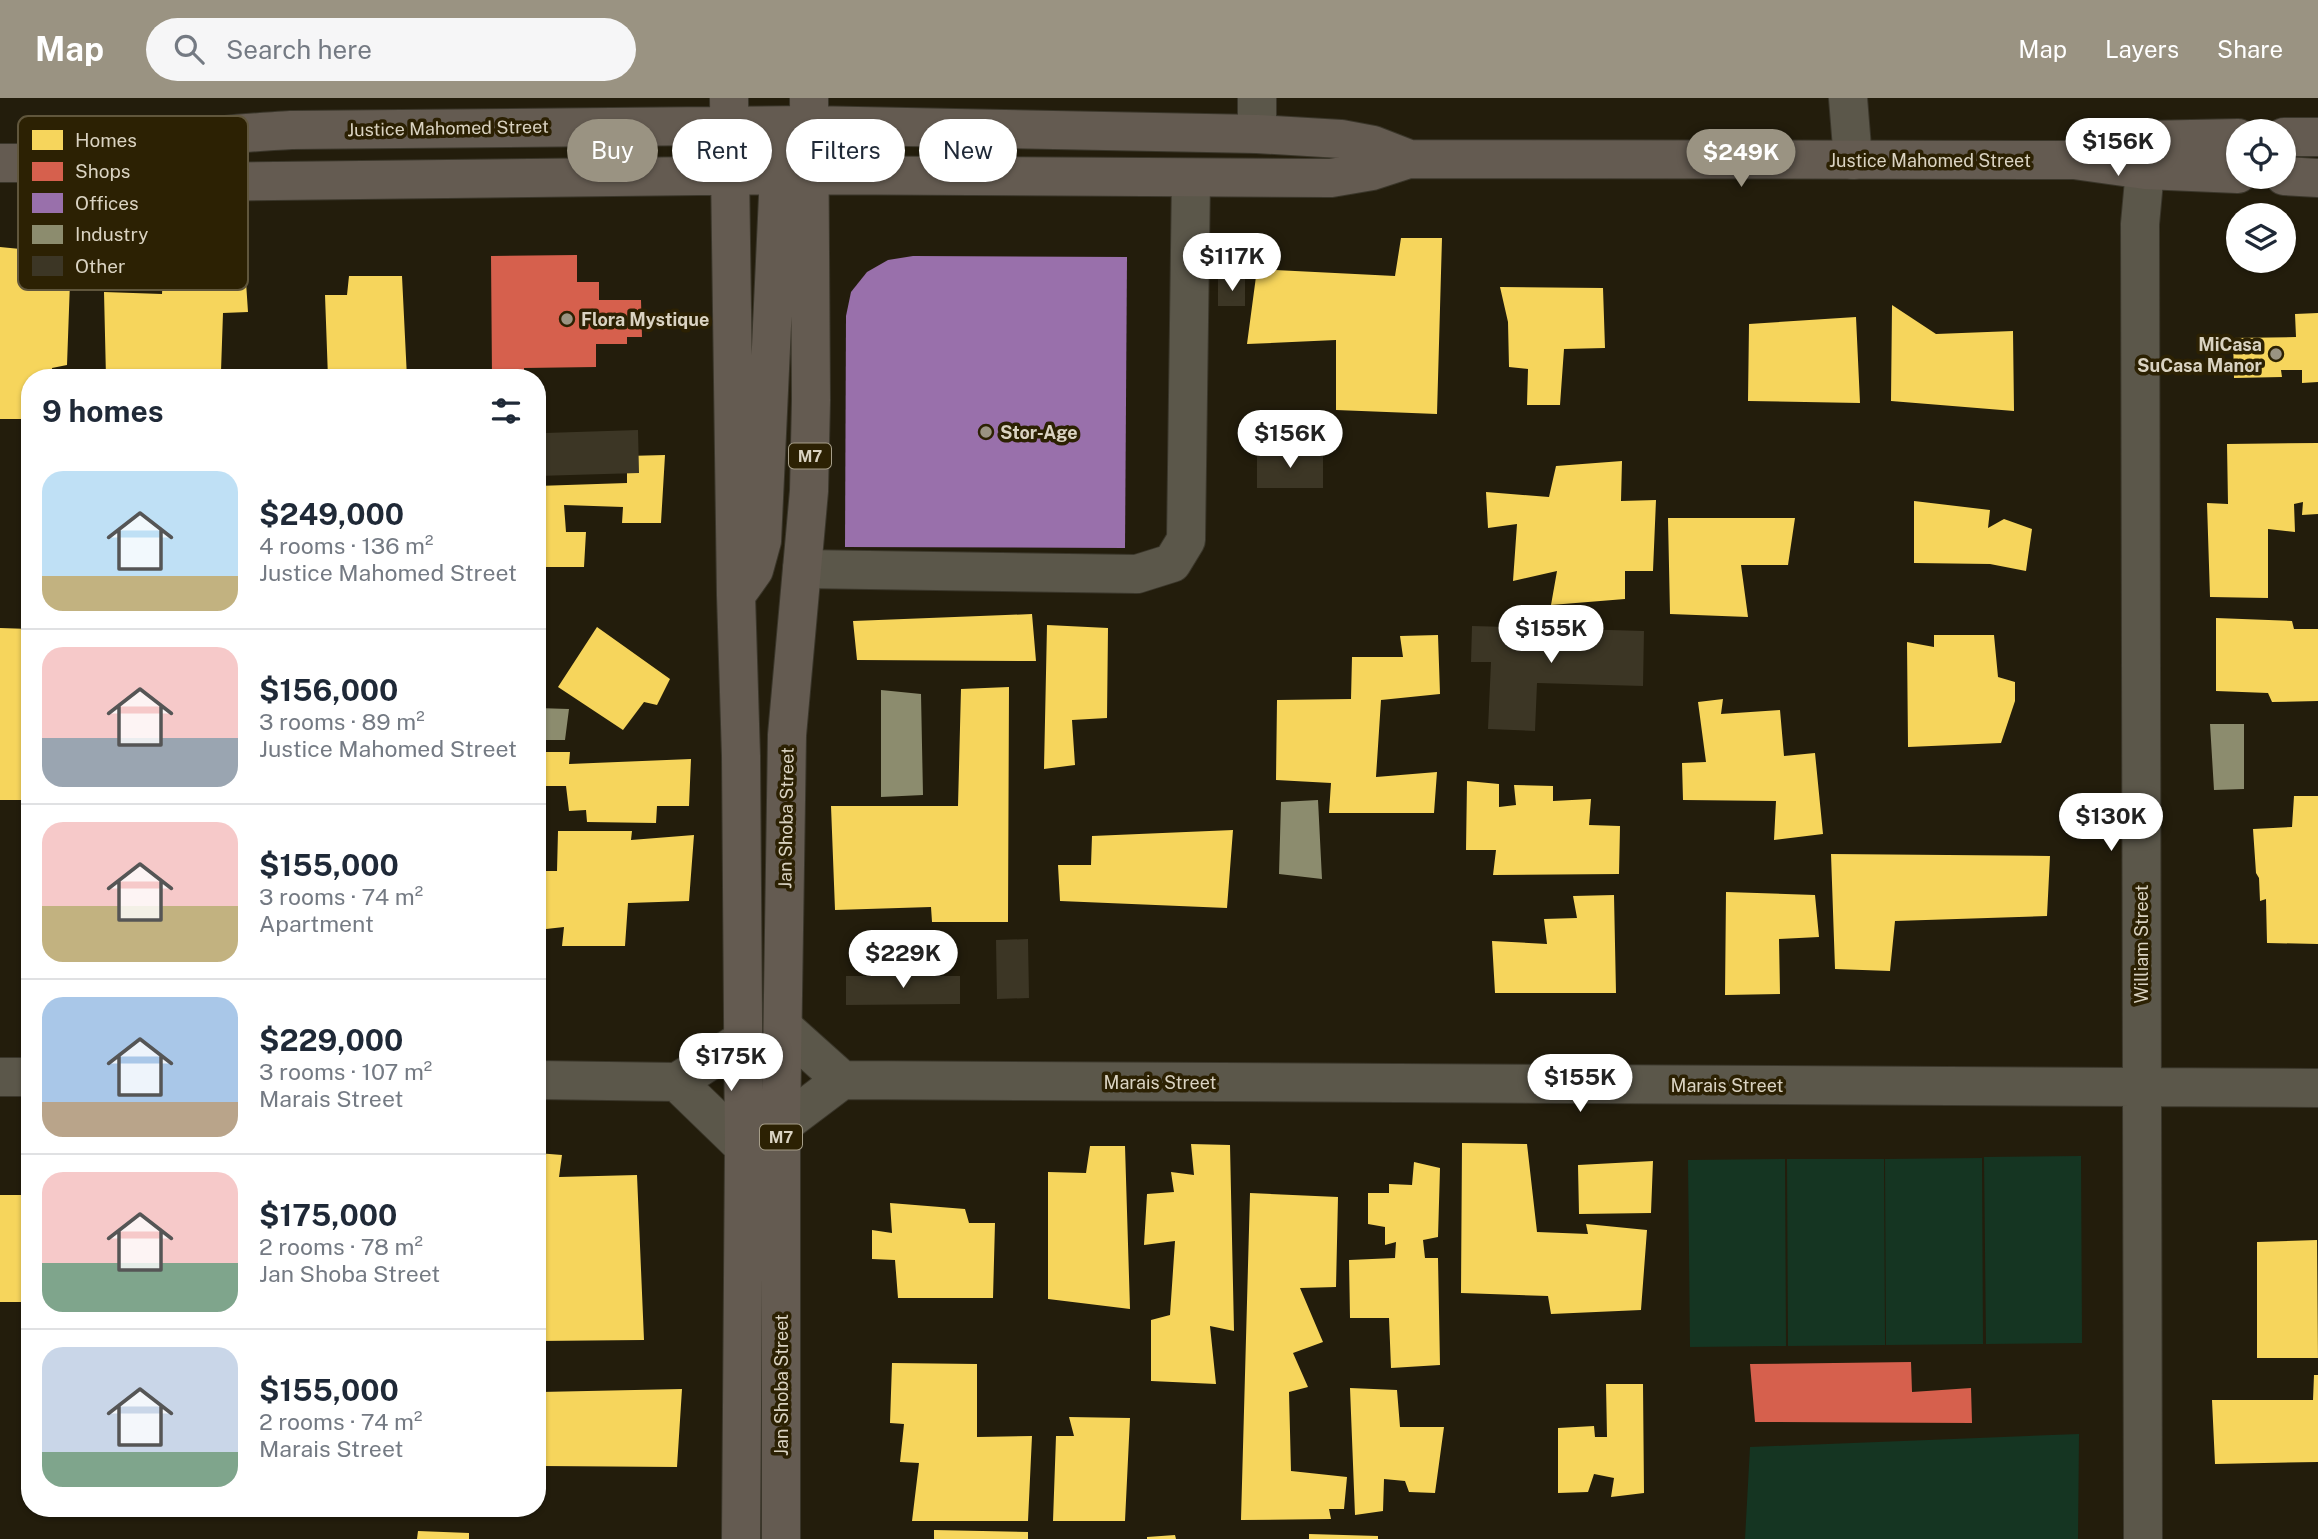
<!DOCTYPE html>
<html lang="en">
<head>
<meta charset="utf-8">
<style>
  body { margin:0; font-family:"Public Sans",sans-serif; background:#f6f6f7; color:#1f2937; height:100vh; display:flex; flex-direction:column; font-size:26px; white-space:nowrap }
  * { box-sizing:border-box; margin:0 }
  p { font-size:23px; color:#747a83 }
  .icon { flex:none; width:38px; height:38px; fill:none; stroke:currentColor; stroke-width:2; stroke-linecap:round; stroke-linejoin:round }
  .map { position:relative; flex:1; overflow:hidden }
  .panel { position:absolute; left:21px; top:271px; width:525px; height:1148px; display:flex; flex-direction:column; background:#fff; border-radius:28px; box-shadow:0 2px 5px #0004 }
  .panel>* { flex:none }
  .guide { position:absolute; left:567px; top:21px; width:665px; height:63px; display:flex; gap:14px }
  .fabs { position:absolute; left:2226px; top:21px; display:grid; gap:14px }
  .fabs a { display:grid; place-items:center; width:70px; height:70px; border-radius:50%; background:#fff; box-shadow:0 2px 5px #0004; font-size:35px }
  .price { position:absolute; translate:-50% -60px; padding:0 16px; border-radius:24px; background:#fff; color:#222; font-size:23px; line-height:46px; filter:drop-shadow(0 2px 4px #0008) }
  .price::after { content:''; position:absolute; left:50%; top:42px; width:21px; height:16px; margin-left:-10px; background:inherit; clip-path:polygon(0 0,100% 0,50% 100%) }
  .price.on { background:#9a9382; color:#fff }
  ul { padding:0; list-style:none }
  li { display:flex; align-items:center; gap:21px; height:175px; padding:0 21px }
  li+li { border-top:2px solid #e0e1e3 }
  li span { display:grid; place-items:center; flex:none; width:196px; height:140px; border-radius:21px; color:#555 }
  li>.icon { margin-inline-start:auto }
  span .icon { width:84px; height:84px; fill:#fffc; stroke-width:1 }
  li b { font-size:30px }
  h2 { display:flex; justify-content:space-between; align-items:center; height:84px; padding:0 21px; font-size:30px }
  .chip { padding:0 24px; border-radius:32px; background:#fff; box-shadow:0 2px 5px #0004; font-size:24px; line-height:63px }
  .chip.on { background:#9a9382; color:#fff }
  header { display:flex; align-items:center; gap:42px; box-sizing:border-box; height:98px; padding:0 35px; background:#9a9382; color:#fff }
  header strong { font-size:33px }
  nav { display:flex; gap:38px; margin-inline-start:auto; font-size:24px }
  .search { width:490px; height:63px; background:#f6f6f7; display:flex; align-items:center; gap:18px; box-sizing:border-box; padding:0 24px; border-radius:38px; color:#747a83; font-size:26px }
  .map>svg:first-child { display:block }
</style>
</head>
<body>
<header>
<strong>Map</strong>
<div class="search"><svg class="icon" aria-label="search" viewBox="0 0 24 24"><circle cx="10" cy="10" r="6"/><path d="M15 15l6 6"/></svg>Search here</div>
<nav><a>Map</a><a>Layers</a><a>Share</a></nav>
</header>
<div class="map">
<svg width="2318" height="1441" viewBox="0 0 2318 1441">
  <rect width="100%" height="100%" fill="#231d0c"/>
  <path fill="#153522" d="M 2081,1058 L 2082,1245 L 1986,1246 L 1984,1059 Z
    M 1982,1060 L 1983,1246 L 1886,1247 L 1885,1061 Z
    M 1785,1061 L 1786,1248 L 1690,1249 L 1688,1062 Z
    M 1787,1061 L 1884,1061 L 1885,1247 L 1788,1248 Z
    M 2079,1336 L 2078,1441 L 1745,1441 L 1750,1349 Z"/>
  <path fill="#f6d55c" d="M 1401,140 L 1442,140 L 1437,316 L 1336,312 L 1336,242 L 1247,246 L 1257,171 L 1395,178 Z
    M 0,149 L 71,156 L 67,267 L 52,270 L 53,280 L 30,280 L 30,321 L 0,321 Z
    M 164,158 L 194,159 L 192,186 L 208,183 L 207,168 L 245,169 L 248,214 L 223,215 L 221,273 L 168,273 L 168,280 L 106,280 L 104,194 L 162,196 Z
    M 349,178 L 402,178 L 407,280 L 328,280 L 325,197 L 347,197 Z
    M 1500,189 L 1603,190 L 1605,250 L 1564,251 L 1560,307 L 1527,307 L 1528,271 L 1509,269 L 1508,224 Z
    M 1892,207 L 1936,236 L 2013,233 L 2014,313 L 1891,303 Z
    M 2318,215 L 2318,284 L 2302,285 L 2302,272 L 2281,272 L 2282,279 L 2234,280 L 2233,240 L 2296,239 L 2295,216 Z
    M 1856,219 L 1860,305 L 1748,303 L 1749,226 Z
    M 2318,345 L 2318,416 L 2302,417 L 2303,404 L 2294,406 L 2295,434 L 2268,431 L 2268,500 L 2210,499 L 2207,405 L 2228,406 L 2227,346 Z
    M 665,357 L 661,425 L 622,425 L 623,409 L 564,407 L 566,434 L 586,434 L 584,469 L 537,469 L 537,388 L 627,385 L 627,358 Z
    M 1622,363 L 1621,403 L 1656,402 L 1653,473 L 1625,473 L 1625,501 L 1551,507 L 1557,473 L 1513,483 L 1517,426 L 1488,430 L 1486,394 L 1549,399 L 1556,368 Z
    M 1914,403 L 1990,412 L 1988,430 L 2004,421 L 2032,431 L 2026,473 L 1990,466 L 1914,465 Z
    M 1668,420 L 1795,420 L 1788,467 L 1741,467 L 1748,519 L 1670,516 Z
    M 1032,516 L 1036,563 L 857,562 L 853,523 Z
    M 2216,520 L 2292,523 L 2294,531 L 2318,531 L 2318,603 L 2272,604 L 2268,595 L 2216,593 Z
    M 1047,527 L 1108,530 L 1107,620 L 1072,622 L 1075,667 L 1044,671 Z
    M 597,529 L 670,581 L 657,607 L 644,604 L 623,632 L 558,589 Z
    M 0,530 L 30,531 L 30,702 L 0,702 Z
    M 1438,537 L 1440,596 L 1381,602 L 1376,679 L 1437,674 L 1434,715 L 1329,715 L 1331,685 L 1276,682 L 1277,602 L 1351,601 L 1352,559 L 1403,559 L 1400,538 Z
    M 1934,537 L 1994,537 L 1998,579 L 2015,584 L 2015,603 L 2001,645 L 1908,649 L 1907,544 L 1934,549 Z
    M 1009,589 L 1008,824 L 932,824 L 931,809 L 835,812 L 831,708 L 958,708 L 961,591 Z
    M 1723,601 L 1721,616 L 1780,612 L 1784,658 L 1815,655 L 1823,736 L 1774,742 L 1776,703 L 1683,702 L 1682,665 L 1706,664 L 1698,604 Z
    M 537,654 L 570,654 L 569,666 L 691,661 L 689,708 L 657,708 L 656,725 L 587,724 L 586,712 L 569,713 L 566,688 L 540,688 L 537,694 Z
    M 1467,683 L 1499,686 L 1499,709 L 1516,707 L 1514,687 L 1553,688 L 1553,703 L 1591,701 L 1589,727 L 1620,728 L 1619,776 L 1493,777 L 1496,752 L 1466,752 Z
    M 2294,698 L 2318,698 L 2318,846 L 2267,845 L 2266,801 L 2260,803 L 2259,780 L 2256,775 L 2253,731 L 2292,729 Z
    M 1233,732 L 1227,810 L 1060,803 L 1058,767 L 1091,767 L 1092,738 Z
    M 558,733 L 632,733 L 631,742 L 694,737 L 689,803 L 628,805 L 625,848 L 562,848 L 564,829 L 537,832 L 537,750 L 541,750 L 543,773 L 557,773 Z
    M 1831,756 L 2050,758 L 2047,818 L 1895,823 L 1890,873 L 1835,871 Z
    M 1726,794 L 1815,797 L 1819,839 L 1779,841 L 1780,896 L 1725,897 Z
    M 1614,797 L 1616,895 L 1495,895 L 1492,843 L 1547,846 L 1544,821 L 1577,820 L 1573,798 Z
    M 1462,1045 L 1527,1046 L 1537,1134 L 1588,1136 L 1586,1126 L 1647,1132 L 1641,1212 L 1551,1216 L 1548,1198 L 1461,1195 Z
    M 1191,1046 L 1230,1047 L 1234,1233 L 1210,1228 L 1216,1286 L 1151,1283 L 1151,1222 L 1170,1217 L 1175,1143 L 1144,1147 L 1147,1096 L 1174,1094 L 1171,1074 L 1194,1077 Z
    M 1090,1048 L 1125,1048 L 1130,1211 L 1048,1201 L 1048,1074 L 1086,1075 Z
    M 537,1055 L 562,1057 L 559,1079 L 637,1077 L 644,1242 L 537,1243 Z
    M 1653,1063 L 1651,1115 L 1579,1116 L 1578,1067 Z
    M 1414,1064 L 1440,1070 L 1438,1139 L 1423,1142 L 1425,1160 L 1438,1160 L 1440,1267 L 1391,1270 L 1389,1220 L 1350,1220 L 1349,1162 L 1395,1160 L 1396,1144 L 1385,1147 L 1385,1129 L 1368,1126 L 1368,1095 L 1389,1095 L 1389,1086 L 1412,1087 Z
    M 1250,1095 L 1338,1099 L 1336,1189 L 1300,1190 L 1323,1244 L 1293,1255 L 1308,1289 L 1289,1294 L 1291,1373 L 1347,1379 L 1344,1411 L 1329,1411 L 1331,1421 L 1241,1422 Z
    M 0,1097 L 30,1097 L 30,1204 L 0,1204 Z
    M 890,1105 L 965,1111 L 969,1125 L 995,1125 L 993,1200 L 898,1200 L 895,1162 L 872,1161 L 872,1132 L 892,1135 Z
    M 2317,1142 L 2318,1260 L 2257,1260 L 2257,1144 Z
    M 892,1265 L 977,1266 L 977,1339 L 1032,1338 L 1028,1423 L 912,1423 L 919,1365 L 900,1364 L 904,1326 L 890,1325 Z
    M 2314,1277 L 2318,1277 L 2318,1364 L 2215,1366 L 2212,1302 L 2313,1302 Z
    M 1606,1286 L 1643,1286 L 1644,1395 L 1611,1399 L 1614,1380 L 1594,1376 L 1588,1394 L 1558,1395 L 1558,1330 L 1594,1328 L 1595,1339 L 1607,1339 Z
    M 1350,1290 L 1397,1292 L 1400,1329 L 1444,1329 L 1435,1395 L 1409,1394 L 1405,1383 L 1384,1381 L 1383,1413 L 1355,1417 Z
    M 682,1291 L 677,1369 L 543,1368 L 540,1294 Z
    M 1069,1319 L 1130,1320 L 1125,1423 L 1053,1423 L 1056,1338 L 1074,1338 Z
    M 934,1432 L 1028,1434 L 1028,1441 L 934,1441 Z
    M 418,1433 L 469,1435 L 469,1441 L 417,1441 Z
    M 1309,1436 L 1378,1438 L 1378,1441 L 1309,1441 Z
    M 1175,1437 L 1176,1441 L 1147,1441 L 1147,1439 Z"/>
  <path fill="#d6604d" d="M 577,157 L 577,184 L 599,184 L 599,202 L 641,202 L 642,239 L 627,239 L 627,246 L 596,246 L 596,269 L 524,270 L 524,280 L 492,280 L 491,158 Z
    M 1911,1264 L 1912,1294 L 1971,1290 L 1972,1325 L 1755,1324 L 1750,1266 Z"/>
  <path fill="#9970ab" d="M 913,158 L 1127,159 L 1125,450 L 845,449 L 846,218 L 851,194 L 867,174 L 888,162 Z"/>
  <path fill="#8c8c6e" d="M 537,519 L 542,519 L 540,600 L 537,600 Z
    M 881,592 L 921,596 L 923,697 L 881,699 Z
    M 537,610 L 569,611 L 565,642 L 537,642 Z
    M 2210,626 L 2244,626 L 2244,691 L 2214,692 Z
    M 1318,702 L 1322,781 L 1279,776 L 1281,704 Z"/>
  <path fill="#3c3625" d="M 1218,181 L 1245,181 L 1245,208 L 1218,208 Z
    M 638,332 L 639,375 L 537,378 L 537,347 L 545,347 L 545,335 Z
    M 1257,354 L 1323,354 L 1323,390 L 1257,390 Z
    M 1472,528 L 1644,533 L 1643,588 L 1537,585 L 1535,633 L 1488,631 L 1491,564 L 1471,564 Z
    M 1028,841 L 1029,900 L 997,901 L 996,842 Z
    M 846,878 L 960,878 L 960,906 L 846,907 Z"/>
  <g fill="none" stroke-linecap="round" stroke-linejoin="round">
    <g stroke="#3a362a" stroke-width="40">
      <path id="minor" d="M 1257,0 L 1257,36
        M 1848,0 L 1853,62
        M 802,471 L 1137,476 L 1172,465 L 1186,442 L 1191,80
        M 783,929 L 842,982
        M 0,979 L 30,979
        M 537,982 L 677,984 L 741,943
        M 677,984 L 744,1049
        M 781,1028 L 842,982 L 2318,990
        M 2143,1441 L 2140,126 L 2145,72 L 2145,42"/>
    </g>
    <g stroke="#3a362a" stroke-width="40">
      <path id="major" d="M 729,0 L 736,497 L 741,658 L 744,1049 L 741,1441
        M 2284,39 L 2318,39
        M 2086,59 L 2145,42 L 2238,40
        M 0,65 L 118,65 L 170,81 L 199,84 L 779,77 L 1331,80 L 1372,73 L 1409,61 L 2074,62 L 2145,72 L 2238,76
        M 118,65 C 172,37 232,36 291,32 L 809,27 L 1257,36 L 1341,41 L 1373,47 L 1409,61
        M 2284,78 L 2318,80
        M 739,493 L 754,472 L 762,443 L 779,77 L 789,54
        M 781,1441 L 781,1028 L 787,637 L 809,393 L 811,302 L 809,0"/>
    </g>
    <use href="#minor" stroke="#5b574a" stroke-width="38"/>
    <use href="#major" stroke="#645b51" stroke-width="38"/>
  </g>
  <g fill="#9a9382" stroke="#2c2103" stroke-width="2.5">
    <circle cx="567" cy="221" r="7"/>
    <circle cx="2276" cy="256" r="7"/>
    <circle cx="986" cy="334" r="7"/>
  </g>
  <g text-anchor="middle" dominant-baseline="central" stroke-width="7" stroke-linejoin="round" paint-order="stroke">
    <g fill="#2c2103" stroke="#a69e89" stroke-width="2">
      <rect x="789" y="345.5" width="42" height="25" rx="5"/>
      <rect x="760" y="1026.5" width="42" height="25" rx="5"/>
    </g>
    <g font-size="16" font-weight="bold" fill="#dad3c2">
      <text x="810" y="358">M7</text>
      <text x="781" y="1039">M7</text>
    </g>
    <g font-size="18" fill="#dad3c2" stroke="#2c2103">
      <text transform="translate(448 30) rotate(-1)">Justice Mahomed Street</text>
      <text x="1930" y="62">Justice Mahomed Street</text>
      <text transform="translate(786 720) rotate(-89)">Jan Shoba Street</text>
      <text transform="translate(2141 846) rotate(-90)">William Street</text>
      <text x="1160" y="984">Marais Street</text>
      <text x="1727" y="987">Marais Street</text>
      <text transform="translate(781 1287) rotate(-90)">Jan Shoba Street</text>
    </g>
    <g font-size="18" font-weight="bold" fill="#dad3c2" stroke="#2c2103" text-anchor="start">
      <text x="581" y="221">Flora Mystique</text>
      <text x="2262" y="246" text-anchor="end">MiCasa<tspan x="2262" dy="21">SuCasa Manor</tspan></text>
      <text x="1000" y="334">Stor-Age</text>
    </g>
  </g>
  <rect x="18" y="18" width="230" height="174" rx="10" fill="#2c2103" stroke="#60563c" stroke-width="2"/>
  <rect x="32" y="32" width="31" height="20" fill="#f6d55c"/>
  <rect x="32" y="64" width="31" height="19" fill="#d6604d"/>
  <rect x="32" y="95" width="31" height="20" fill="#9970ab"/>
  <rect x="32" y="127" width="31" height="19" fill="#8c8c6e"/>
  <rect x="32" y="158" width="31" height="20" fill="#3c3625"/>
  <g font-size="19" fill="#dad3c2">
    <text x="75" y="49">Homes</text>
    <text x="75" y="80">Shops</text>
    <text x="75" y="112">Offices</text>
    <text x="75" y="143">Industry</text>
    <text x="75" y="175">Other</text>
  </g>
</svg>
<div class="fabs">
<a><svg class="icon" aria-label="locate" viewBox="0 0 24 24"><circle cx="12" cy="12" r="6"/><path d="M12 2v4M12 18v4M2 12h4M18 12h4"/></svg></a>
<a><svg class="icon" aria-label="layers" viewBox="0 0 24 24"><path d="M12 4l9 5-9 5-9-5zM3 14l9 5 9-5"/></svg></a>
</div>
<b class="price" style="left:2118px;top:80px">$156K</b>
<b class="price on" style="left:1741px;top:91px">$249K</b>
<b class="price" style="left:1232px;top:195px">$117K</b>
<b class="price" style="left:1290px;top:372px">$156K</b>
<b class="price" style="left:1551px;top:567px">$155K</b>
<b class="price" style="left:2111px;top:755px">$130K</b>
<b class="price" style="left:903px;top:892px">$229K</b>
<b class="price" style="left:731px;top:995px">$175K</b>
<b class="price" style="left:1580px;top:1016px">$155K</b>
<div class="guide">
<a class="chip on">Buy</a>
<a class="chip">Rent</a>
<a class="chip">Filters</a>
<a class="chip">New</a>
</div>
<section class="panel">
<h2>9 homes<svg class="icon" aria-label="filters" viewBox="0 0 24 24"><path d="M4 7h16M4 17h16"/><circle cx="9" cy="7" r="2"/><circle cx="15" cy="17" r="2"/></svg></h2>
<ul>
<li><span style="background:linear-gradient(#bfe0f5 75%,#c2b280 0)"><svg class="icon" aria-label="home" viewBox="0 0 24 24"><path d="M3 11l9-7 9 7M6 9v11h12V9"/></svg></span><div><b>$249,000</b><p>4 rooms · 136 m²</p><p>Justice Mahomed Street</p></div></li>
<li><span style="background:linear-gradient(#f6c9c9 65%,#9aa5b1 0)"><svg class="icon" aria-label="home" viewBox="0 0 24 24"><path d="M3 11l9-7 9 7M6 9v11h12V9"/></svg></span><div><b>$156,000</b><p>3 rooms · 89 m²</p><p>Justice Mahomed Street</p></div></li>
<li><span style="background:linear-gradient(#f6c9c9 60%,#c2b280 0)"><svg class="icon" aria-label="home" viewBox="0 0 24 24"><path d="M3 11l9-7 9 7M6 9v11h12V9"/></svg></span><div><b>$155,000</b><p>3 rooms · 74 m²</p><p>Apartment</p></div></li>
<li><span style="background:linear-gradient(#a9c7e8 75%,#b9a48a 0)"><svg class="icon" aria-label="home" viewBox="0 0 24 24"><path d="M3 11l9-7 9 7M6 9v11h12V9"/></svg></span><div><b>$229,000</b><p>3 rooms · 107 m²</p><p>Marais Street</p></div></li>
<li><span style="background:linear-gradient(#f6c9c9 65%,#7fa58c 0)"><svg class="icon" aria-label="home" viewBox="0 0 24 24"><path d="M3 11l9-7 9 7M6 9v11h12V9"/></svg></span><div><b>$175,000</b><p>2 rooms · 78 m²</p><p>Jan Shoba Street</p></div></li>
<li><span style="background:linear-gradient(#c9d6e8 75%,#7fa58c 0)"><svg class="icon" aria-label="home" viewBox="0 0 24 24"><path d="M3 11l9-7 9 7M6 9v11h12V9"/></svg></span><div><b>$155,000</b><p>2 rooms · 74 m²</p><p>Marais Street</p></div></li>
</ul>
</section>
</div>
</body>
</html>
